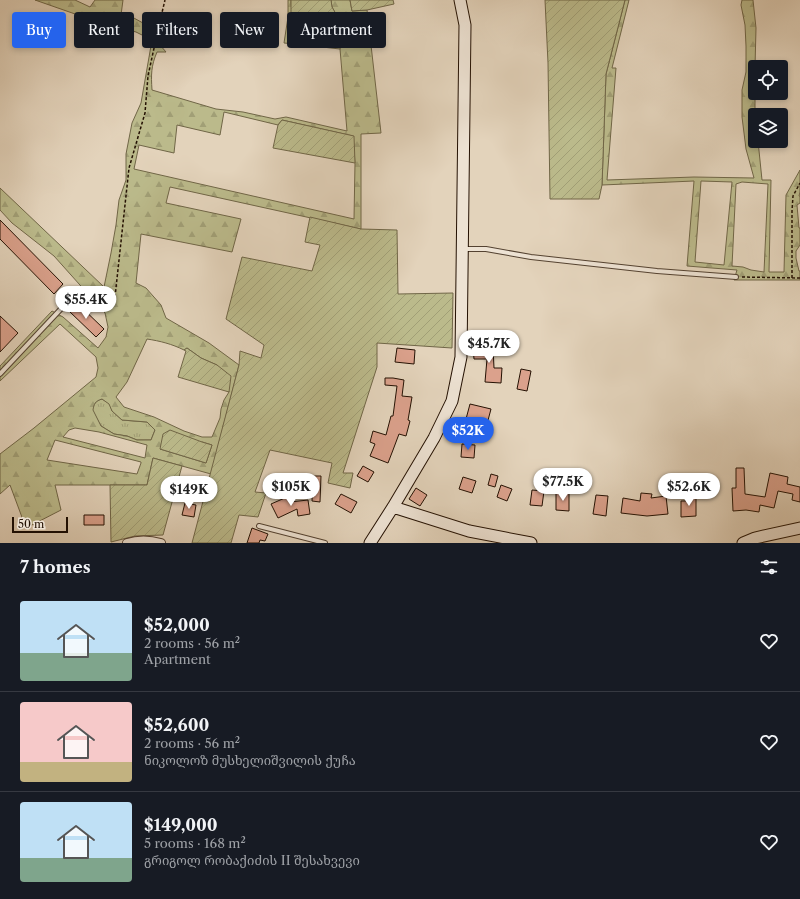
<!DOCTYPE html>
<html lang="en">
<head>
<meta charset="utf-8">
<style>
  body { margin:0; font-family:"Libre Caslon Text","Noto Serif Georgian",serif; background:#20242c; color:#f1f3f6; height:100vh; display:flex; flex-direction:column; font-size:15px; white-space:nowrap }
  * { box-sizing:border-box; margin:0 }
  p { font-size:13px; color:#9ea1a6 }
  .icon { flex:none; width:22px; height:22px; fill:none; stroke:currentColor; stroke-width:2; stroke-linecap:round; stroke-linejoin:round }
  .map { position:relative; height:543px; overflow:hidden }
  .side { display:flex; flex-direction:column; background:#171b24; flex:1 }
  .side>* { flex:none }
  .banner { position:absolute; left:12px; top:12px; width:400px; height:36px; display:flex; gap:8px }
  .fabs { position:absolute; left:748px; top:60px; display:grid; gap:8px }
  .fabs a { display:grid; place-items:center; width:40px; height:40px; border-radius:4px; background:#171b24; box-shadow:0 2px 6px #0003; font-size:20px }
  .scale { position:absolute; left:12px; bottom:10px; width:56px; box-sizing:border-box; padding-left:4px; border:2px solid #241103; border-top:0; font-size:11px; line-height:14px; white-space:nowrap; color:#241103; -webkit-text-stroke:3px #ede2d3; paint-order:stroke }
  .price { position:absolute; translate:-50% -34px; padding:0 9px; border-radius:14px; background:#fff; color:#222; font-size:13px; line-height:26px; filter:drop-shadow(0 1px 2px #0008) }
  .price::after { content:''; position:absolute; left:50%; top:24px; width:12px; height:9px; margin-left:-6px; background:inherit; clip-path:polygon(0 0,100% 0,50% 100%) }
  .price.on { background:#2563eb; color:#fff }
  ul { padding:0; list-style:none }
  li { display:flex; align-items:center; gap:12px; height:100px; padding:0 20px }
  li+li { border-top:1px solid #363941 }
  li span { display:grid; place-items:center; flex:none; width:112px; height:80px; border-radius:4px; color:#555 }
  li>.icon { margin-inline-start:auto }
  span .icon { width:48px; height:48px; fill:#fffc; stroke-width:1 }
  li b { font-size:17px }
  h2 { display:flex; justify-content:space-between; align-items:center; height:48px; padding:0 20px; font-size:17px }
  .tag { padding:0 14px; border-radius:4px; background:#171b24; box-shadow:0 2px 6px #0003; font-size:14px; line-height:36px }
  .tag.on { background:#2563eb; color:#fff }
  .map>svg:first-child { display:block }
</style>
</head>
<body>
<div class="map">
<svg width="800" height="543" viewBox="0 0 800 543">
  <defs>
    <pattern id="grass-tufts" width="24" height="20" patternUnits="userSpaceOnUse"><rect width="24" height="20" fill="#bbba8b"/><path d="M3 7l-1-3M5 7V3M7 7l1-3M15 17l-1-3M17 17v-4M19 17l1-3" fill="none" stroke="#a19f76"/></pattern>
    <pattern id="forest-firs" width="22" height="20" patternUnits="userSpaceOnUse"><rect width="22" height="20" fill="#bbba8b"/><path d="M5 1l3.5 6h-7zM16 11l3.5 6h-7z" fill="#a19f76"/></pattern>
    <pattern id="garden-furrows" width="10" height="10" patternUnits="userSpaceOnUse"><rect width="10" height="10" fill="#bbba8b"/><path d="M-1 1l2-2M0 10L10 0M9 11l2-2" fill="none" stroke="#a19f76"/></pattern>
  </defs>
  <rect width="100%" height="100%" fill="#e3d3bb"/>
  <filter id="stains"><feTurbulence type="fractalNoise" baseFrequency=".005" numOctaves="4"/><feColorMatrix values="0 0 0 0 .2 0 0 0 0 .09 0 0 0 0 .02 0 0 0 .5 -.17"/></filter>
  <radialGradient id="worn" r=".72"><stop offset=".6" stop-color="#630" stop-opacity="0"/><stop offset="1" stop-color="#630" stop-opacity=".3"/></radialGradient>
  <path fill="url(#grass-tufts)" stroke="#706647" d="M 102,399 L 110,404 L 112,411 L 122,420 L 147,422 L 155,430 L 151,440 L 137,440 L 127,436 L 114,434 L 101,426 L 92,410 C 94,404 95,401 102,399 Z"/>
  <path fill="url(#forest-firs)" stroke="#706647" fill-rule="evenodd" d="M 35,0 L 75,0 L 90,7 L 95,0 L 123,0 L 121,15 L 132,17 L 154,29 L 160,45 L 166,52 L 157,52 C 151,66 151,75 152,90 L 216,109 L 243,112 L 275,119 L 286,117 L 347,131 L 340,49 L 340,31 L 295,26 L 295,44 L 284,43 L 288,17 L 288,0 L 291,0 L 292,16 L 339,21 L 332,7 L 331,0 L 350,0 L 352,11 L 367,10 L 381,133 L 361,134 L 361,229 L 170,187 L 166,203 L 241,219 L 232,252 L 141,234 L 136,283 L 146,288 L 161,305 L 166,318 L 209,343 L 239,365 L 211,474 L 153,458 L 147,485 L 55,485 L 61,510 L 26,528 L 10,485 L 0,494 L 0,454 L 34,428 L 96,377 L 98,368 L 96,357 L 60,324 L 0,381 L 0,366 L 52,311 L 63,317 L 98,348 L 106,337 L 108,327 L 105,313 L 54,256 L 12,223 L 0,210 L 0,188 L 104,287 L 111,253 L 116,225 L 119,200 L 126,180 L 126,154 L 132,123 L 141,103 L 152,40 L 136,32 L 98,22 ZM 224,112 L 278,125 L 282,120 L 353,136 L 355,163 L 354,219 L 134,169 L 139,145 L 174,153 L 177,125 L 220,135 ZM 147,339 C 160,341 172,344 184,350 L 187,348 L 201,358 L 217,365 L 229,392 L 224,400 L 221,409 L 220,418 L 212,437 L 202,437 L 184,431 L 154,417 L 124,407 L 116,397 L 127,382 ZM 102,399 L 109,404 L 112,411 L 122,420 L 147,422 L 155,430 L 151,440 L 137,440 L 127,436 L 114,434 L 101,426 L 93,410 C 94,404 95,401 102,399 ZM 75,428 L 99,432 L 147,445 L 145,458 L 63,437 L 69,430 ZM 55,440 L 141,462 L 141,463 L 137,474 L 47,460 ZM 202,442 L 212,445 L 206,463 L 160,449 Z
    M 625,0 L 629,0 L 612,68 L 616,68 L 607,180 L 694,177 L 754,178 L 746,149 L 742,117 L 742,90 L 746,72 L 746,46 L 745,25 L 741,5 L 742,0 L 753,0 L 756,28 L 755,67 L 755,141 L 758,141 L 762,180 L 771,180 L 769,272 L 784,272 L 786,195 L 800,170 L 800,192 L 799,196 L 800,196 L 800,203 L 797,205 L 799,228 L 800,228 L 800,245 L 796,251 L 796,258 L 799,271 L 800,271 L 800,280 L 734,280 L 737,270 L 687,266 L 694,181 L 602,185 L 606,74 ZM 701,181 L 732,182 L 724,265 L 695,262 ZM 742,182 L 768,184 L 764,272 L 751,270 L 743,267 L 732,266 L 736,184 Z"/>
  <path fill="url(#garden-furrows)" stroke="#706647" d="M 291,0 L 331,0 L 332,7 L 340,21 L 291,16 Z
    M 350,0 L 393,0 L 394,4 L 367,10 L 352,11 Z
    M 545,0 L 625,0 L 606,74 L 602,185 L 599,199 L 550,199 L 548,63 Z
    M 295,26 L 340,31 L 340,49 L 295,44 Z
    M 282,120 L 354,136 L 355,163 L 273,148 L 278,125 Z
    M 310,217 L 361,229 L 397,230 L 398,294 L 453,293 L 452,348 L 377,343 L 377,367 L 343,473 L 353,473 L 350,488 L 328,483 L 332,463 L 270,450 L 255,492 L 266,493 L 258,517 L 239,515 L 231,543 L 192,543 L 239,365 L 240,351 L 261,358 L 264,345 L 226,319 L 242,257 L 312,271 L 320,245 L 305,242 Z
    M 187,348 L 201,358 L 217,365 L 231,376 L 229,392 L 178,377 L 186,351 L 184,350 Z
    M 170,430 L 202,442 L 212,445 L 206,463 L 160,449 L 163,434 Z
    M 153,458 L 182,466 L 163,535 L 135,536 L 111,542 L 110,485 L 147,485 Z"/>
  <path fill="#dba18c" stroke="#241103" d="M 0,220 L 63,284 L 54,294 L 0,239 Z
    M 77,303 L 104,329 L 96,337 L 69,311 Z
    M 0,316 L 18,333 L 0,352 Z
    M 473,347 L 493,347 L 494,368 L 502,368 L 501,383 L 485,382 L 487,359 L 474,359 Z
    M 397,348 L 415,350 L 414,364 L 395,362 Z
    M 521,369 L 531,371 L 527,391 L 517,389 Z
    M 385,378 L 393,378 L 404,380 L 402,396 L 412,397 L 408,420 L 410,421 L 406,436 L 399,434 L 393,450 L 388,463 L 370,456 L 375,444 L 370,442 L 373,431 L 386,435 L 391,416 L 393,416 L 397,386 L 385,385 Z
    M 470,404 L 491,409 L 487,424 L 466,419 Z
    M 462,444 L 475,445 L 474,458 L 461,457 Z
    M 363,466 L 374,472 L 368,482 L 357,476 Z
    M 736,468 L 744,468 L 745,494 L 765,497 L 770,473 L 788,477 L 787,484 L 800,487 L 800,502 L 792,500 L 793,494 L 778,491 L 774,508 L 760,505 L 759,512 L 746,510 L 733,511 L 732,488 L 736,488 Z
    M 491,474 L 498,476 L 495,487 L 488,485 Z
    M 313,476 L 321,476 L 320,502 L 312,501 Z
    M 463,477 L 476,481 L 472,493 L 459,489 Z
    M 501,485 L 512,489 L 507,501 L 497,497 Z
    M 416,488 L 427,495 L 420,506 L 409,499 Z
    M 173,489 L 180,491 L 178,500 L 171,499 Z
    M 532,490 L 544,491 L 542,506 L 530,505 Z
    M 556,493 L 569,493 L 569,511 L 556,510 Z
    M 641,493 L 652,494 L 651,498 L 666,496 L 668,514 L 647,516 L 621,513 L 623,498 L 640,501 Z
    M 341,494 L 357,502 L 351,513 L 335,504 Z
    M 596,495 L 608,496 L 606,516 L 593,514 Z
    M 686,496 L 696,496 L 696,516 L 681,517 L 681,501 L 686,501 Z
    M 287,497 L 290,502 L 308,500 L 310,514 L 298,516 L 297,509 L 278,518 L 271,504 Z
    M 185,503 L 196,505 L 194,517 L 182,515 Z
    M 84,515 L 104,515 L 104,525 L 84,525 Z
    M 252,528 L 268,534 L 265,541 L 260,540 L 259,543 L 247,543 Z"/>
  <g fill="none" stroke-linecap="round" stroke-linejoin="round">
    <g stroke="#544231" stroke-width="6">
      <path id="lane" d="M 463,249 L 486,249 L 531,257 L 657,271 L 736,277
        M 0,374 L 74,295
        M 259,526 L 325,543"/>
    </g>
    <g stroke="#544231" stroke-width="10">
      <path id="street" d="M 127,543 C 137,540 150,540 161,543"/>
    </g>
    <g stroke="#241103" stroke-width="13">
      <path id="secondary" d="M 393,507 L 469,531 L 531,543
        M 370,543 L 393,507 L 434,438 L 452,401 L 461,357 L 465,25 L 460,0
        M 743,543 L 755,538 L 800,528"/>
    </g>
    <path stroke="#241103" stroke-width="1.5" stroke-dasharray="3 2" stroke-linecap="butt" d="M 742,277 L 800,278
      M 792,278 L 792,211 L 793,196 L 800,183
      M 115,297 L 129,168 L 145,113 L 148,76 L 159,25 L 165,0"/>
    <use href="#lane" stroke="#ede2d3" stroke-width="4"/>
    <use href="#street" stroke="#ede2d3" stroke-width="8"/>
    <use href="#secondary" stroke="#ede2d3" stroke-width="11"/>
  </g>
  <rect width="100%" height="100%" filter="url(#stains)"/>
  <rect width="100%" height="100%" fill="url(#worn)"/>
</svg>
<div class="fabs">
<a><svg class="icon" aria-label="locate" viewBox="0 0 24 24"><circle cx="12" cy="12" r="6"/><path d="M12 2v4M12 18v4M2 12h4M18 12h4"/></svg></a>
<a><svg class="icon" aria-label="layers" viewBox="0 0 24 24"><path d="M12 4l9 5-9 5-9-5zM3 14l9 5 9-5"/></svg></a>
</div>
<div class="scale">50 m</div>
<b class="price" style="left:86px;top:320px">$55.4K</b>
<b class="price" style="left:489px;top:364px">$45.7K</b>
<b class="price on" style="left:468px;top:451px">$52K</b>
<b class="price" style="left:563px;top:502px">$77.5K</b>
<b class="price" style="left:291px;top:507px">$105K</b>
<b class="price" style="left:689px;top:507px">$52.6K</b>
<b class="price" style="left:189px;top:510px">$149K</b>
<div class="banner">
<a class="tag on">Buy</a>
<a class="tag">Rent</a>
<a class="tag">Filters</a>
<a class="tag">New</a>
<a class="tag">Apartment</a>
</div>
</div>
<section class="side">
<h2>7 homes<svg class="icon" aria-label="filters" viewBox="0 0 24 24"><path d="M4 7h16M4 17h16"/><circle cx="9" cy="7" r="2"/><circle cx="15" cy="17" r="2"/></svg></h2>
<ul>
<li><span style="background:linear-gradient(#bfe0f5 65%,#7fa58c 0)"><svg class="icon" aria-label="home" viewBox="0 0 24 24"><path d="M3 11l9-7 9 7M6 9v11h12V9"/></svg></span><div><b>$52,000</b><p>2 rooms · 56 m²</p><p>Apartment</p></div><svg class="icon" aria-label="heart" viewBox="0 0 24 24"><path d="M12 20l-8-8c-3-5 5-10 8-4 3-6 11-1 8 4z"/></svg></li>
<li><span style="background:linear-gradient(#f6c9c9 75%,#c2b280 0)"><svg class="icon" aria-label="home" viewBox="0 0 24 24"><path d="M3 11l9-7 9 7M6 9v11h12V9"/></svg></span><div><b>$52,600</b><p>2 rooms · 56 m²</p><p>ნიკოლოზ მუსხელიშვილის ქუჩა</p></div><svg class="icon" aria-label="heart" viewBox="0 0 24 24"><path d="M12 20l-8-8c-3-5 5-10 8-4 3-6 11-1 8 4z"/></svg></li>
<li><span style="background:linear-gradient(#bfe0f5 70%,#7fa58c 0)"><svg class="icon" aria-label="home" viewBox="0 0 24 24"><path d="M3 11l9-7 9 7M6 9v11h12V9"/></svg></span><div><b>$149,000</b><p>5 rooms · 168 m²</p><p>გრიგოლ რობაქიძის II შესახვევი</p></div><svg class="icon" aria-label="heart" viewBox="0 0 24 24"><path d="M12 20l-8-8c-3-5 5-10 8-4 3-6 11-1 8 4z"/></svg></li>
</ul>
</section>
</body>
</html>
